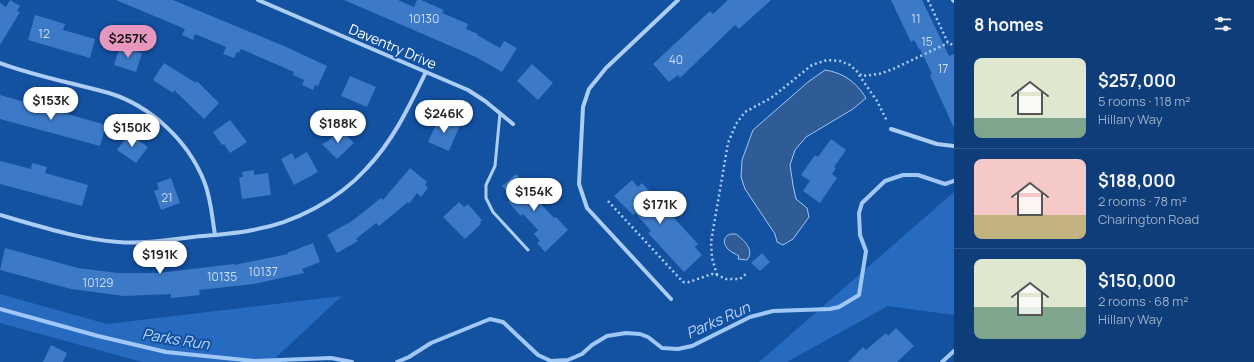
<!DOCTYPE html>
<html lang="en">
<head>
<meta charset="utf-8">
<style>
  body { margin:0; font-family:Manrope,sans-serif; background:#1c4880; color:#f1f3f6; height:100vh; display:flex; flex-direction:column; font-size:15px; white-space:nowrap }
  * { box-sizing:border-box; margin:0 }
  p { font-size:13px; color:#9baec6 }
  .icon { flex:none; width:22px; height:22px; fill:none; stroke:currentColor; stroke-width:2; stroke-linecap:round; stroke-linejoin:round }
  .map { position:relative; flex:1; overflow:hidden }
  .sheet { display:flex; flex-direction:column; background:#0e3d79; width:300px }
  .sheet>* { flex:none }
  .price { position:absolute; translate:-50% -34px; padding:0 9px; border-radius:14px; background:#fff; color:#222; font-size:13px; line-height:26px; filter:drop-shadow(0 1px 2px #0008) }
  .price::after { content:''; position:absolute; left:50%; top:24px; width:12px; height:9px; margin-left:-6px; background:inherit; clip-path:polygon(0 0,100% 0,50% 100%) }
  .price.on { background:#e797bd; color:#111 }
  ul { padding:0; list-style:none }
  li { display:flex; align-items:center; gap:12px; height:100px; padding:0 20px }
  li+li { border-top:1px solid #2e568a }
  li span { display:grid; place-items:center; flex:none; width:112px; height:80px; border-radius:8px; color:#555 }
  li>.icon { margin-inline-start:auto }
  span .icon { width:48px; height:48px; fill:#fffc; stroke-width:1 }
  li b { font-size:17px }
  h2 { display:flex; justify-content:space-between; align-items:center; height:48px; padding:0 20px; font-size:17px }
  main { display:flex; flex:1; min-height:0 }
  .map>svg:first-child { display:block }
</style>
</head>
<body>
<main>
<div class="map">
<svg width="954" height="362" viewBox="0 0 954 362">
  <rect width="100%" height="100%" fill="#1351a1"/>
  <path fill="#266bbf" d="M 954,192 L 954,315 L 888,306 L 787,362 L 759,362 Z
    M 0,294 L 107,324 L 342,296 L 271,362 L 142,362 L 0,323 Z"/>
  <path fill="#2f5b96" stroke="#9fc8f7" d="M 825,70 C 844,73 856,82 866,98 L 853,109 L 806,137 L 795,150 L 790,165 L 793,185 L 796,199 L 807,208 L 809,217 L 793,239 L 783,245 L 777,242 L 775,234 L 745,189 L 741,177 L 742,160 L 753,130 L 808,82 Z
    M 731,234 L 736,234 C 744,240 755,250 747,260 L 738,259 L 739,256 C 736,254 732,253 729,250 C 723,245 722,236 731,234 Z"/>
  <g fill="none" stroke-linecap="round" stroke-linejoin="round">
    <path stroke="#9fc8f7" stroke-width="4" d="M 0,309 L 98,336 L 166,352 L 254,361 L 331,358 L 352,362
      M 397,362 L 409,357 L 431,343 L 490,319 L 503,322 L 538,355 L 551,361 L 568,360 L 582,354 L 592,345 L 607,336 L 626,333 L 640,334 L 648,337 L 662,348 L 678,349 L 692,346 L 750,317 L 773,311 L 830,309 L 839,307 L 859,295 L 866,251 L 860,235 L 859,213 L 862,203 L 885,181 L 903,175 L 918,175 L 945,184 L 954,181
      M 942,362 L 954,351"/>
  </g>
  <path fill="#3c7ac7" d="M 10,0 L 20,6 L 17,11 L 20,12 L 0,45 L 0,3 L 6,7 Z
    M 116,0 L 173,0 L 284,46 L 327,66 L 318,86 L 315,85 L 313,90 L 302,85 L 304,80 L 293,75 L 294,72 L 241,49 L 239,53 L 237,52 L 234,58 L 223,54 L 226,47 L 195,34 L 193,40 L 182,35 L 185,29 Z
    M 344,0 L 398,0 L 414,7 L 417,0 L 421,0 L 444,10 L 442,13 L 468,24 L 466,29 L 478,34 L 477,35 L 500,48 L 504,41 L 517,48 L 502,72 L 476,57 Z
    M 728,0 L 771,0 L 739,29 L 735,25 L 680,78 L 678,75 L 669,82 L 653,64 L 710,11 L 713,14 Z
    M 891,0 L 922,0 L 949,56 L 954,54 L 954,128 L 930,75 L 932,74 L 920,49 L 919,49 L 914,40 L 911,42 Z
    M 35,15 L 65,24 L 63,30 L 95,39 L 90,58 L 28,40 Z
    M 120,46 L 142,53 L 136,72 L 114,65 Z
    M 164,63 L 196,83 L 197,81 L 219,103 L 204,119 L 174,90 L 173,93 L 153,80 Z
    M 532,64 L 553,83 L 538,100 L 517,81 Z
    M 350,76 L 376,87 L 367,107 L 341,96 Z
    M 0,95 L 106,125 L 100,146 L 0,119 Z
    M 440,116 L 460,125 L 449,151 L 428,142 Z
    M 230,120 L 247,142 L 230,153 L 224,144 L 222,145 L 213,132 Z
    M 340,129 L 354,143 L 337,159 L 322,144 L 328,141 Z
    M 129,134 L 148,147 L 136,163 L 117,150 Z
    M 831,139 L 846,150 L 834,167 L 836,168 L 832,174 L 837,178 L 820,203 L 803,191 L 810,181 L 801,175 L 815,155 L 818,157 Z
    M 307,152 L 318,172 L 294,185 L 281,159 L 292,153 L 295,159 Z
    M 0,161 L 31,169 L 32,163 L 47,167 L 45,173 L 88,185 L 82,206 L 0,184 Z
    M 410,168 L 427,182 L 425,185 L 428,188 L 421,197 L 417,193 L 409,204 L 408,202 L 379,226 L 376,223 L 356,239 L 358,241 L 337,253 L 327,235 L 352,221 L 381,198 L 383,200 Z
    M 254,170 L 254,175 L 268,173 L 271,195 L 242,199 L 239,177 L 243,177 L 242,172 Z
    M 516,174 L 525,184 L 528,182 L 542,198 L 538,201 L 554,218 L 556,217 L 568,230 L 545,252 L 537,243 L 540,241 L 534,234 L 538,230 L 523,214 L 521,216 L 508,202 L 512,198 L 502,186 Z
    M 171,178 L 180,203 L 161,210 L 154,191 L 159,189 L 157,183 Z
    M 632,180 L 638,187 L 642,183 L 698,244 L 695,247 L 702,255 L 684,272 L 648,233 L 651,231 L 635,213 L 633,215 L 614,196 Z
    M 459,202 L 464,207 L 468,204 L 482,220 L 480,222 L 481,224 L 465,239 L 443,217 Z
    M 313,243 L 320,262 L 302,269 L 304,273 L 254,284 L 199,290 L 200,295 L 171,298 L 171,294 L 124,296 L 71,289 L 0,270 L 5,248 L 78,268 L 118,273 L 158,273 L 234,264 L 234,265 L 288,254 L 287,253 Z
    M 762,253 L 770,262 L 760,271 L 751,263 Z
    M 896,328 L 914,346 L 897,362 L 848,362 L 863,347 L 866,350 L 886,333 L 888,336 Z
    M 51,345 L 67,353 L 63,362 L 43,362 Z"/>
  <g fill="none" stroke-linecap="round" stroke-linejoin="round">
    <path stroke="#accdf4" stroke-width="2.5" stroke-dasharray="2 3" stroke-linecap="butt" d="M 928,0 L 948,43 L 953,45 L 954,47
      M 859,75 L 877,101 L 887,121
      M 608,201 L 683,282 L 689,282 L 712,274 L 717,275 L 726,279 L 740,279 L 746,274
      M 717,275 L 712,258 L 711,242 L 728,143 L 736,124 L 745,112 L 771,98 L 812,65 L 827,60 L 840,61 L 850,65 L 862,76 L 879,74 L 893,69 L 948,43"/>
    <path stroke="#accdf4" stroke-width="3" d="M 500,113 L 495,166 L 486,185 L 486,198 L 493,212 L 528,250"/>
    <path stroke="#accdf4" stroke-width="4" d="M 258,0 L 468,90 L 485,101 L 513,124
      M 953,0 L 954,1
      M 0,63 C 35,76 73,83 109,93 C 151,106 188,141 204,181 C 211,198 212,217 215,235
      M 891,129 L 937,144 L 954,146
      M 0,215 C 39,226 78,239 118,242 C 143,244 168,240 193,237 C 213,235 234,234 253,230 C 294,223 338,200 366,169 C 393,141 409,107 426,72
      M 671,299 L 587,208 L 579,184 L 583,107 L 589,89 L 606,68 L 678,0"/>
  </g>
  <g text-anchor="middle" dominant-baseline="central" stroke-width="4" stroke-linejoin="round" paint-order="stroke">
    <g font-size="12" fill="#cedef1">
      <text x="424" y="18">10130</text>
      <text x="916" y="18">11</text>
      <text x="44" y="33">12</text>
      <text x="927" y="41">15</text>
      <text x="676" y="59">40</text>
      <text x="943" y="68">17</text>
      <text x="167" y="197">21</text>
      <text x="263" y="271">10137</text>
      <text x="222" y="276">10135</text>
      <text x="98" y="282">10129</text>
    </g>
    <g font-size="14" fill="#fff" stroke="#1351a1">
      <text transform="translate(393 46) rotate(23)">Daventry Drive</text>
    </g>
    <g font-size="15" font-style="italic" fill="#b9d7fb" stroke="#1351a1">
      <text transform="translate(718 320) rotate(-24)">Parks Run</text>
      <text transform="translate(176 339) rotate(9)">Parks Run</text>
    </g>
  </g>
</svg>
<b class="price on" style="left:128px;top:59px">$257K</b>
<b class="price" style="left:51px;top:121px">$153K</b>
<b class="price" style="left:444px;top:134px">$246K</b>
<b class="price" style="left:338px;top:144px">$188K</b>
<b class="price" style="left:132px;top:148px">$150K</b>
<b class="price" style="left:534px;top:212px">$154K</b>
<b class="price" style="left:660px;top:225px">$171K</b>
<b class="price" style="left:160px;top:275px">$191K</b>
</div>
<section class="sheet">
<h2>8 homes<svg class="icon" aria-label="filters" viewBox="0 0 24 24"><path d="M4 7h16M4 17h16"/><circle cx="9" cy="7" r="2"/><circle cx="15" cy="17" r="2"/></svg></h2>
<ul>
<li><span style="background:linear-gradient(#dfe7d0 75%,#7fa58c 0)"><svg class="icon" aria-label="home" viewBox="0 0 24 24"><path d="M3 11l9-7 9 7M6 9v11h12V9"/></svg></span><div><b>$257,000</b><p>5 rooms · 118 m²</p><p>Hillary Way</p></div></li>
<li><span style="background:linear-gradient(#f6c9c9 70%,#c2b280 0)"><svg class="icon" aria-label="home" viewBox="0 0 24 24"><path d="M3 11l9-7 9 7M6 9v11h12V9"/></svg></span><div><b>$188,000</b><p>2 rooms · 78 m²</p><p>Charington Road</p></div></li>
<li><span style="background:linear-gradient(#dfe7d0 60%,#7fa58c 0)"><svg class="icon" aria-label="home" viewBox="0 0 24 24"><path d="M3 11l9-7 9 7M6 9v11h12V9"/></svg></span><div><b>$150,000</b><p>2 rooms · 68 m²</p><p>Hillary Way</p></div></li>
</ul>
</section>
</main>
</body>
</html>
